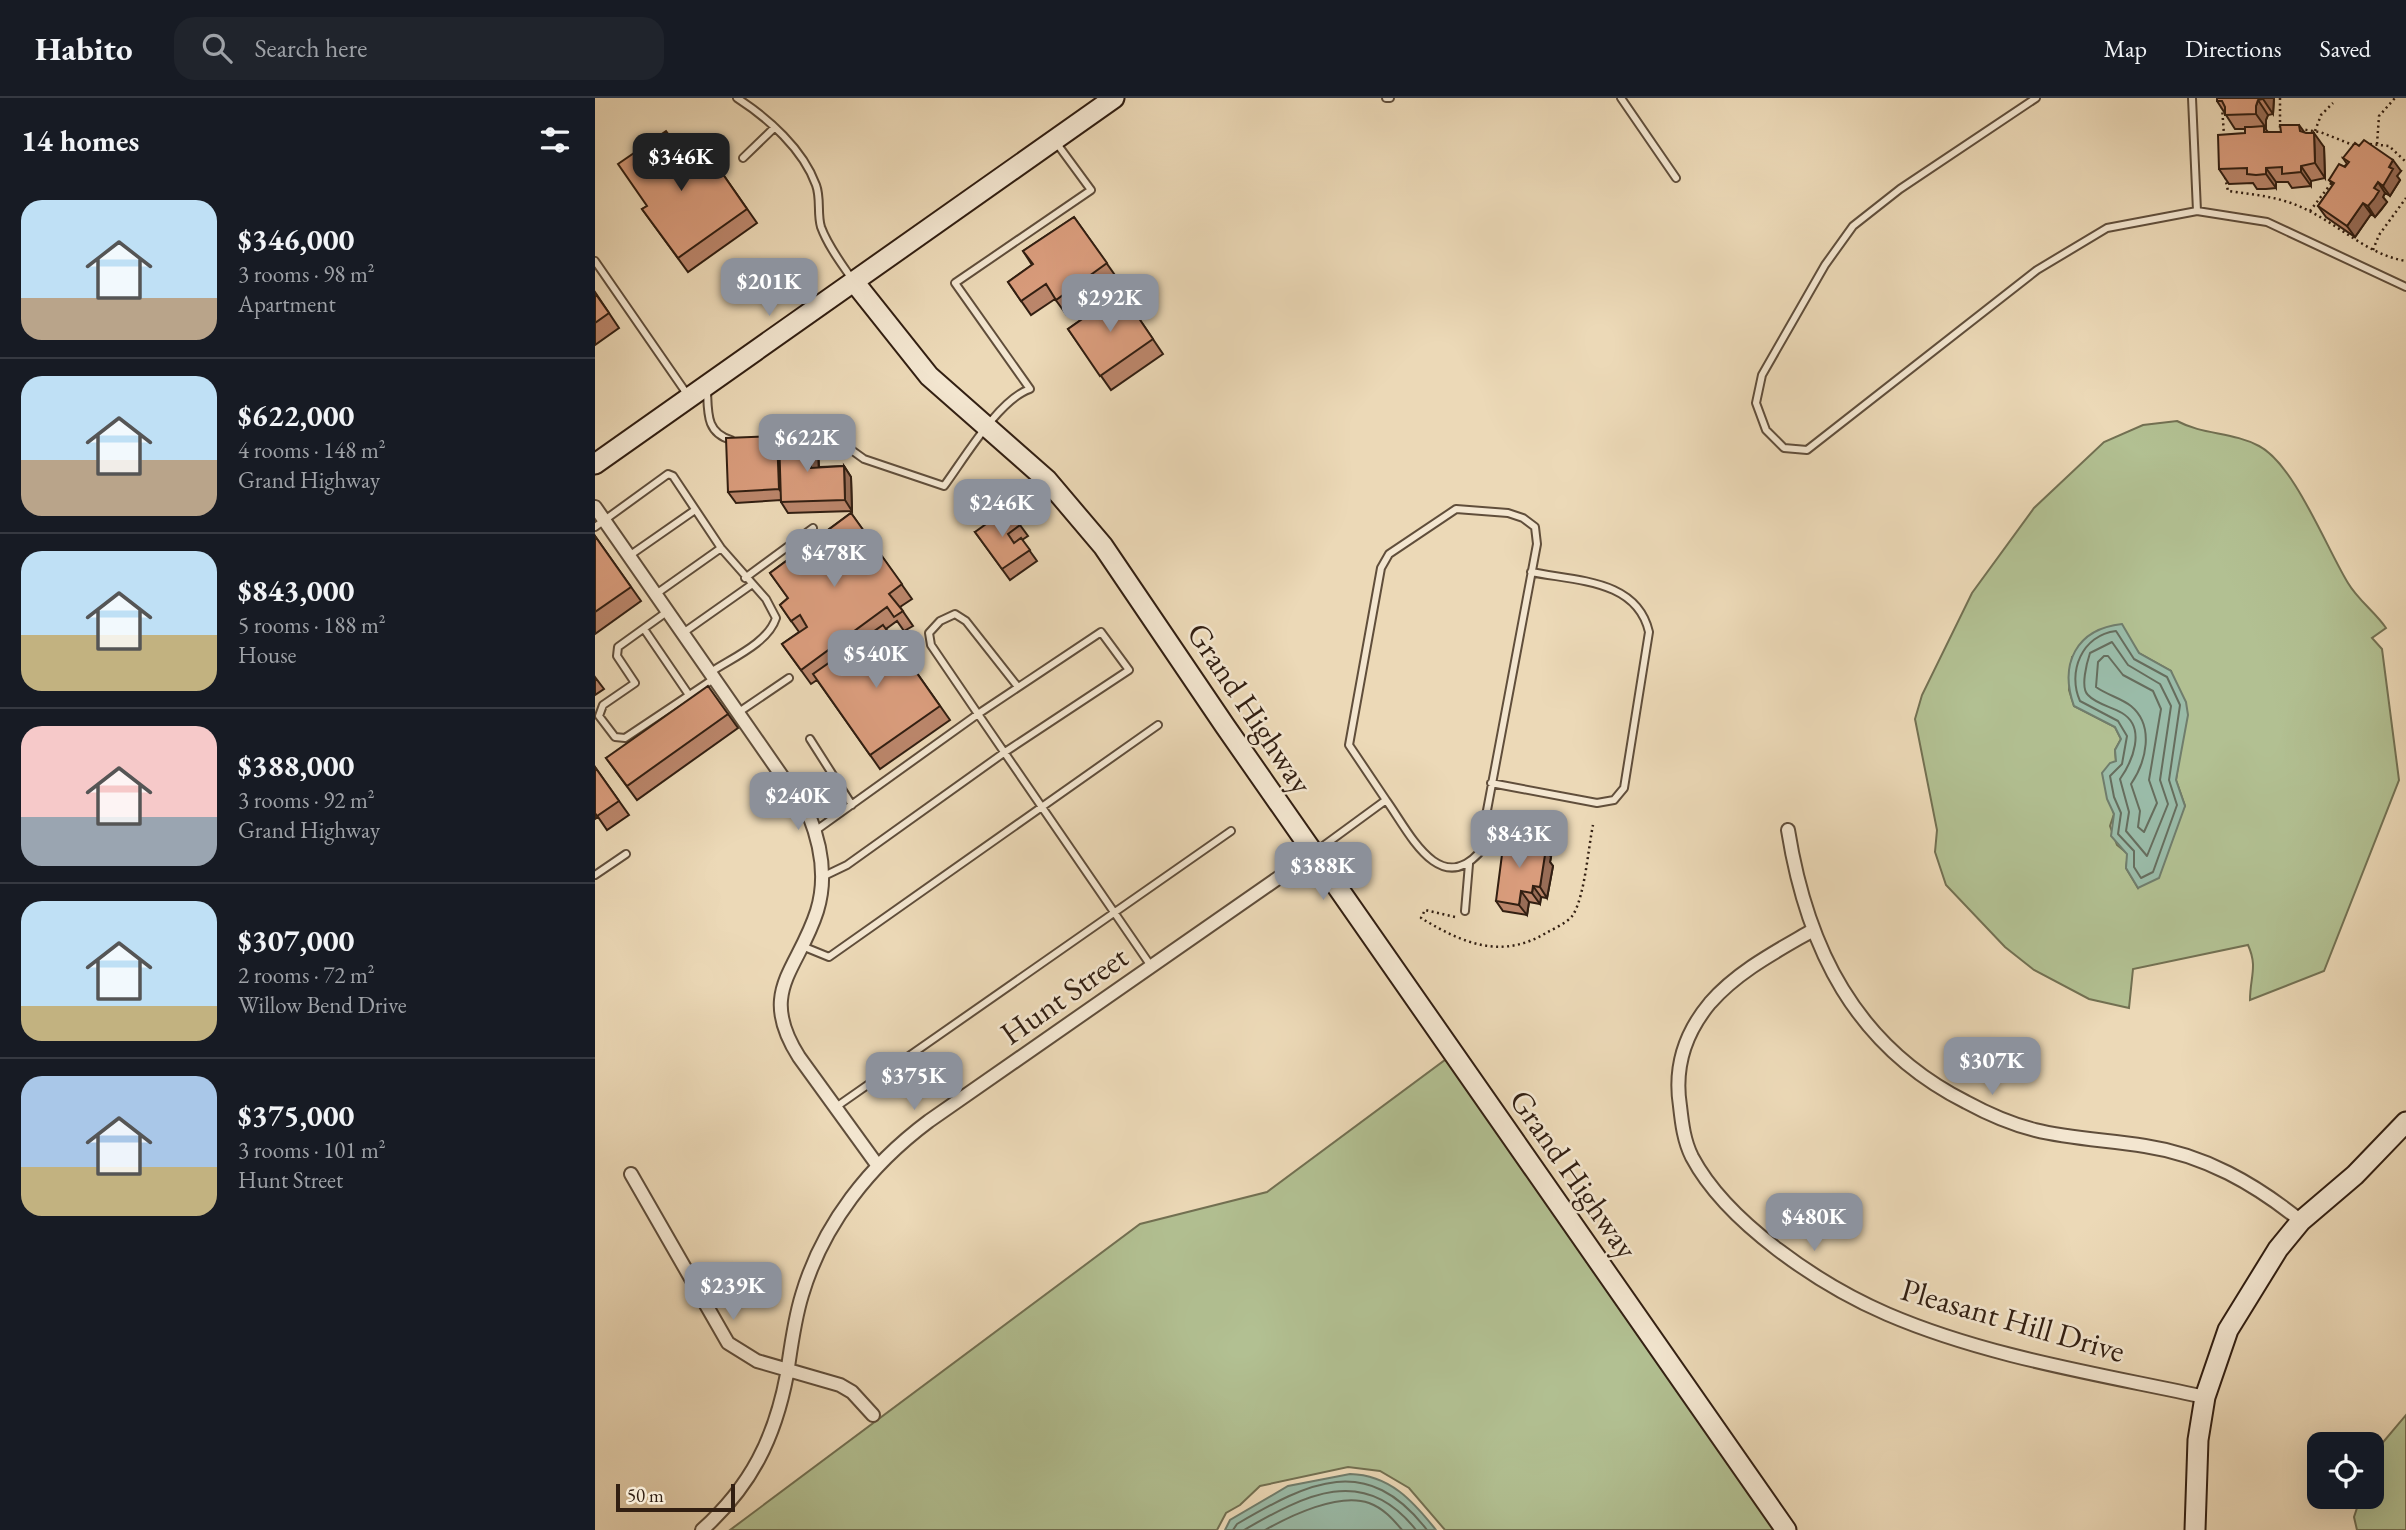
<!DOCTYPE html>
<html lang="en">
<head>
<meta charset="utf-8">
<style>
  body { margin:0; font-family:"EB Garamond",serif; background:#20242c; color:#f1f3f6; height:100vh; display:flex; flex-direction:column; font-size:26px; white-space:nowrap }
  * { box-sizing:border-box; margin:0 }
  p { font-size:23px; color:#9ea1a6 }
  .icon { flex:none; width:38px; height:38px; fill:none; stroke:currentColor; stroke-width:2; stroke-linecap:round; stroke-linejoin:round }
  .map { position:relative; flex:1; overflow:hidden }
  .details { display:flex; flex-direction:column; background:#171b24; width:595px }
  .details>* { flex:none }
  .tools { position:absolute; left:1712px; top:1334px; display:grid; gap:14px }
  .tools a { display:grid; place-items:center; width:77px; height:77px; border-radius:14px; background:#171b24; box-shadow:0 7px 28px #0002; font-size:35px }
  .scale { position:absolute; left:21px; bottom:18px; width:119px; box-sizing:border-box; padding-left:7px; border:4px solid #321f12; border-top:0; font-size:19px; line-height:24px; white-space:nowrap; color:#321f12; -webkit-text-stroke:5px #f3e6d0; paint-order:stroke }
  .price { position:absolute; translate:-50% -60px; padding:0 16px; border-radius:14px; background:#8c9099; color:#fff; font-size:23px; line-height:46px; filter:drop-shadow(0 2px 4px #0008) }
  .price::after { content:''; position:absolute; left:50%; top:42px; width:21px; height:16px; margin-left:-10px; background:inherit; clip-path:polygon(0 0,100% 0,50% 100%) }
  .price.selected { background:#222; color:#fff }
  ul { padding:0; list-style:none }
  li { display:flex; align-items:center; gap:21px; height:175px; padding:0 21px }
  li+li { border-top:2px solid #363941 }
  li span { display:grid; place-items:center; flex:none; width:196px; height:140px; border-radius:21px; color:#555 }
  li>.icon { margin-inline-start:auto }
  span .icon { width:84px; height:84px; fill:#fffc; stroke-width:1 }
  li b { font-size:30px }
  h2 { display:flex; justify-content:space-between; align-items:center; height:84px; padding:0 21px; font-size:30px }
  header { display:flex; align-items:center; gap:42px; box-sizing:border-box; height:98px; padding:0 35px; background:#171b24; border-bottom:2px solid #363941 }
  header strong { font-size:33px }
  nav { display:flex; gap:38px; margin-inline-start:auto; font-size:24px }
  .search { width:490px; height:63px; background:#20242c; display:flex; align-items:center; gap:18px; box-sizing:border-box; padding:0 24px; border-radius:21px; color:#9ea1a6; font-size:26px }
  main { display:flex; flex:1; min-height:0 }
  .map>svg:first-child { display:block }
</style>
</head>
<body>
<header>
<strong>Habito</strong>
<div class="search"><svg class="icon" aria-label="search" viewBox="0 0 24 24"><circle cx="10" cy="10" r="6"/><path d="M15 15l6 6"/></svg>Search here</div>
<nav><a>Map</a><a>Directions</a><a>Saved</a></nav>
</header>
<main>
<section class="details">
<h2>14 homes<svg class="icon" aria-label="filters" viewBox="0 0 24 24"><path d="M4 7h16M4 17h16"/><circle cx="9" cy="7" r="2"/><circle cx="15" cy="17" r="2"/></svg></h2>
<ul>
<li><span style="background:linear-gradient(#bfe0f5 70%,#b9a48a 0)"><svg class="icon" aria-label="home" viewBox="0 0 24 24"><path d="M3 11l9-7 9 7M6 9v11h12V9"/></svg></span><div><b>$346,000</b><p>3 rooms · 98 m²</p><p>Apartment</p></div></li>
<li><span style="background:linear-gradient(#bfe0f5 60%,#b9a48a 0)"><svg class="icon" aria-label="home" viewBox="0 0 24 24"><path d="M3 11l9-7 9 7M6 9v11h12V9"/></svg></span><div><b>$622,000</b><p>4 rooms · 148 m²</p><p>Grand Highway</p></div></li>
<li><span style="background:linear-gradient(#bfe0f5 60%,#c2b280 0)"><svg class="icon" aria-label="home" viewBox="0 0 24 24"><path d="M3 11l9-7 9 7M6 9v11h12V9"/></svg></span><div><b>$843,000</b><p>5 rooms · 188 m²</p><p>House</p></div></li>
<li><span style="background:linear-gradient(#f6c9c9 65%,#9aa5b1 0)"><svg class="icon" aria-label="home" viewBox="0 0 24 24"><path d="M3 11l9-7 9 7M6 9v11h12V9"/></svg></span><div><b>$388,000</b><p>3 rooms · 92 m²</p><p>Grand Highway</p></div></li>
<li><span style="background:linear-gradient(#bfe0f5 75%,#c2b280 0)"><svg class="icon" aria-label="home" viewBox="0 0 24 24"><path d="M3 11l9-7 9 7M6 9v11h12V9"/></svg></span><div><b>$307,000</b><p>2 rooms · 72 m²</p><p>Willow Bend Drive</p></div></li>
<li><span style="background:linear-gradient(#a9c7e8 65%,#c2b280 0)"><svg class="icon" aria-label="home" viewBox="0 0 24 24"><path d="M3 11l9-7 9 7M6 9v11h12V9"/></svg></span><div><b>$375,000</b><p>3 rooms · 101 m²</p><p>Hunt Street</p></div></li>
</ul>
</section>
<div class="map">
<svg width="1811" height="1432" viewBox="0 0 1811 1432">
  <rect width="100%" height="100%" fill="#ecd9b7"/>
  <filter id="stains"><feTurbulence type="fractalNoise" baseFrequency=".00286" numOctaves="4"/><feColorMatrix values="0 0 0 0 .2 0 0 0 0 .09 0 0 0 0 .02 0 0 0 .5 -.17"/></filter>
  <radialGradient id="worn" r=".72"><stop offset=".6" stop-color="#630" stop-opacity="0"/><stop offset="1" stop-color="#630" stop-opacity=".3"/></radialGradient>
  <path fill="#b2c092" stroke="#727052" stroke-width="2" fill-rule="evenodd" d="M 1582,323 C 1608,337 1638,334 1664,348 C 1699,366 1731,449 1753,485 C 1763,502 1780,514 1791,530 L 1777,540 L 1787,551 L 1804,682 L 1729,873 L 1655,902 C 1655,879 1663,869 1653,847 L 1538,871 L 1534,910 L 1494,901 L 1439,872 L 1410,849 L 1351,787 L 1340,754 L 1342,732 L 1320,621 L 1327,597 L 1377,495 L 1439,410 L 1509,344 L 1548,327 ZM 1536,544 L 1544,555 L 1576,573 L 1588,630 L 1581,682 L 1590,708 L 1543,790 L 1531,770 L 1533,756 L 1522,747 L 1515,728 L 1519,716 L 1508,675 L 1521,664 L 1520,652 L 1526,641 L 1520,629 L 1479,608 L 1474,592 L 1477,559 Z
    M 854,959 L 1182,1432 L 850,1432 L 814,1390 L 785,1373 L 753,1369 L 665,1388 L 645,1407 L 631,1415 L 622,1432 L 135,1432 L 545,1126 L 672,1094 Z
    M 1811,1317 L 1811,1432 L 1762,1432 L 1759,1419 L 1766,1398 L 1776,1398 L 1779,1355 Z"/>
  <path fill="#9abba8" stroke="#707d6c" stroke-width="2" d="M 1527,526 L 1544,555 L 1576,573 L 1591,604 L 1593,617 L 1581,682 L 1590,708 L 1564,780 L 1543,790 L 1531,770 L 1532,756 L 1516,738 L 1519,716 L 1512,701 L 1507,675 L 1515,665 L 1521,663 L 1520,652 L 1526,641 L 1520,629 L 1479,608 C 1464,566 1481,531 1527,526 Z
    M 755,1376 C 795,1377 818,1403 841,1432 L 630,1432 L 635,1422 L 693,1388 Z"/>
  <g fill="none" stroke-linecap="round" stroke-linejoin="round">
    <path stroke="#666d5d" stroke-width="2" d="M 1521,533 L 1539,561 L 1572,579 L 1585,607 L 1574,682 L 1582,707 L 1558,774 L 1546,780 L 1539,769 L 1539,753 L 1523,736 L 1526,715 L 1519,699 L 1515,678 L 1527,666 L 1532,638 L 1523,623 L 1485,603 C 1472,574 1487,537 1521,533 Z
      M 1517,544 L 1533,567 L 1565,586 L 1576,608 L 1565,682 L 1573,706 L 1552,758 L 1531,733 L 1534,714 L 1525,681 C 1537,664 1552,630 1527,615 C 1517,609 1501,606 1493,597 C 1485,590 1492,564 1495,555 Z
      M 1509,558 L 1513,558 L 1528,577 L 1558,593 L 1566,611 L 1554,682 L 1562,705 L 1549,734 L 1543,729 L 1545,713 L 1536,686 C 1551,664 1560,628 1536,608 C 1526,600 1512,597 1501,589 L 1503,564 Z
      M 638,1432 L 642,1426 C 714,1384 772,1354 832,1432
      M 649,1432 C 710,1397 769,1365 821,1432
      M 670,1432 C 695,1418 744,1394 774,1405 C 788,1410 798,1421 807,1432"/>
    <g stroke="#604e3b" stroke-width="10">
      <path id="lane" d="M 142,0 C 173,20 208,51 221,87 C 226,100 222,116 226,129 C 233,148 246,165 257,181
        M 791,0 L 795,0
        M 1026,0 L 1081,80
        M 1441,0 L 1305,91 L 1258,128 L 1230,167 L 1167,277 L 1161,305 L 1171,332 L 1189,350 L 1212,352 L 1442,172 L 1512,130 L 1602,113 L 1672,124 L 1811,189
        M 1597,0 L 1602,113
        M 148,60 L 179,30
        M 0,163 L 92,296
        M 112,292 C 113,315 111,335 136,342
        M 209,339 L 237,338 L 269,361 L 349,388 C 369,361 404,301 435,291 L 360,185 L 496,92 L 460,43
        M 0,429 L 73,376 L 78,378 L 126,450 L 171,501 L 181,520 C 173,545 137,560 116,574
        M 34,458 L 100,412
        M 150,480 L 218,430
        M 61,496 L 126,450
        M 73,513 L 23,549 L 22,558 L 40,585 L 8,607 L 4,618 L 20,639 L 30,640 L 120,580
        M 49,531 L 94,597
        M 88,535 L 156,487
        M 144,614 L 194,580
        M 215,641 L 257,707
        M 896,685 L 1002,705 L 1019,702 L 1029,690 L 1054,534 C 1042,481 980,483 936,474
        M 220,733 L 383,616 L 556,868
        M 720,754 L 791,702 C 813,732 843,799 884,755 L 942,446 L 940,429 L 928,420 L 913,415 L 861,411 L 794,456 L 786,470 L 754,647 L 791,702
        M 0,777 L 31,756
        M 227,779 L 252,767 L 410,654 L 534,572 L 506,534 L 383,616 L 336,547 L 334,535 L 345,523 L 360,516 L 371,523 L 423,589
        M 870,813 L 874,766
        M 207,848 L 234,859 L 563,627
        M 241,1009 L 636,733"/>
    </g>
    <g stroke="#604e3b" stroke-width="16">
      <path id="street" d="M 0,409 L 214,717 C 226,747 232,781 222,813 C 203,873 162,893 204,959 L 283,1068
        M 1193,732 C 1212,850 1260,948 1371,1004 C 1393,1016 1416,1026 1440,1032 C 1476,1041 1514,1042 1550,1048 C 1610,1057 1660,1086 1706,1123
        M 1218,832 C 1182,853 1143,873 1115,905 C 1090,935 1079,970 1085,1008 C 1087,1026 1089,1043 1097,1059 C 1132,1125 1225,1187 1292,1216 C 1392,1259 1504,1276 1610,1299
        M 36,1076 L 133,1245 L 162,1263 L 245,1287 L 257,1294 L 278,1317
        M 107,1432 C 156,1388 180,1340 192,1276 C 196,1249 199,1223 207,1197 C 228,1126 275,1067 334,1023 L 719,755"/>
    </g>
    <g stroke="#321f12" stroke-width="23">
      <path id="secondary" d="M 260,185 L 334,278 L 452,382 L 508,448 L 630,628 L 1191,1432
        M 0,366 L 519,0
        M 1600,1432 L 1603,1342 L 1610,1299 L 1633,1232 L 1683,1151 L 1706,1123 L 1760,1077 L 1811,1024"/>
    </g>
    <path stroke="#321f12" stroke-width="2.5" stroke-dasharray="2 3.5" stroke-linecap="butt" d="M 1685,0 L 1685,35
      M 1627,9 L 1629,37
      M 1705,31 L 1725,34 L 1758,47
      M 1720,33 L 1726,17 L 1738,5
      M 1775,46 L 1794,48 L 1811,64
      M 1782,46 L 1784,18 L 1800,0
      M 1630,79 L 1633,93 C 1662,97 1689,99 1716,114 C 1748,130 1774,157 1811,163
      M 1715,113 L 1738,83
      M 1778,152 L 1784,137 L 1811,100
      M 860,819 L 830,812 L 826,820 C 867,845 906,862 951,835 C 960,830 972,825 978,817 C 990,797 993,751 998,727"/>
    <use href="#lane" stroke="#f3e6d0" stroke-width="6"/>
    <use href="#street" stroke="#f3e6d0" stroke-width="12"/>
    <use href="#secondary" stroke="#f3e6d0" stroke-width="19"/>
  </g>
  <path fill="#bb866b" stroke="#321f12" stroke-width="2" d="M 1622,0 L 1679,0 L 1678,16 L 1673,17 L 1671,22 L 1670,30 L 1673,34 L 1686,34 L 1704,27 L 1710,35 L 1729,49 L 1730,80 L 1716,83 L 1716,88 L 1697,90 L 1693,84 L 1681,84 L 1681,90 L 1671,91 L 1662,91 L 1658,85 L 1634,86 L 1624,71 L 1650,35 L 1650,31 L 1640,31 L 1622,3 Z
    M 1748,60 L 1806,73 L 1802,78 L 1805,82 L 1795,98 L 1790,95 L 1788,99 L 1792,104 L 1786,112 L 1780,119 L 1776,116 L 1760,139 L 1731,119 L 1723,108 L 1738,87 L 1734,82 L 1752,66 Z
    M 118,62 L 162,125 L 93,174 L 47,111 L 52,108 L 93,63 L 113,66 Z
    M 479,119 L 522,180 L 471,216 L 460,201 L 436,217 L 413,184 L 437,167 L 428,153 Z
    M 0,194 L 24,230 L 0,247 Z
    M 526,194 L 568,256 L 516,292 L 473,231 Z
    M 182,338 L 184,341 L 216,338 L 223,349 L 224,369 L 249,368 L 256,379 L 257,413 L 193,415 L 186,404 L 186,402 L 141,405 L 133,394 Z
    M 256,415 L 317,501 L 305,509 L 318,528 L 309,533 L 302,523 L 291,531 L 355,622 L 285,671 L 222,582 L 216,586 L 187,546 L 204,534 L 185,507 L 193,500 L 175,475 Z
    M 425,427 L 433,438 L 427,442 L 442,463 L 415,482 L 380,434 Z
    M 0,438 L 46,503 L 0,536 Z
    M 0,579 L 9,591 L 0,597 Z
    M 133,616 L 143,630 L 42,702 L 11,660 Z
    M 0,669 L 34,717 L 12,732 L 3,719 L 0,721 Z
    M 956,759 L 955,764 L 958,768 L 952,800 L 946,799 L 945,806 L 934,804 L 932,817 L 908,813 L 901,803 Z"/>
  <path fill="#986d57" stroke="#321f12" stroke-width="2" d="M 1668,0 L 1679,0 L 1678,16 L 1668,1 Z
    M 1663,2 L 1673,17 L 1671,22 L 1671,30 L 1661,16 L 1661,8 Z
    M 1719,35 L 1729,49 L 1730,80 L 1720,65 Z
    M 1798,62 L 1806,73 L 1802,78 L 1805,82 L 1795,98 L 1788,88 L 1794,69 Z
    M 1706,68 L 1716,83 L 1716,88 L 1706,74 Z
    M 1671,70 L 1681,84 L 1681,90 L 1671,76 Z
    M 1783,84 L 1790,95 L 1788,99 L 1792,104 L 1780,119 L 1773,108 L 1779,90 Z
    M 1768,105 L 1776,116 L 1760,139 L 1752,128 Z
    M 182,338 L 189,348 L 191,401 L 184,391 Z
    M 216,338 L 223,349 L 224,380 L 216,370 Z
    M 249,368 L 256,379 L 257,413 L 250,402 Z
    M 948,748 L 956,759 L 955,764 L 958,768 L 952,800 L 945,789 Z
    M 938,788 L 946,799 L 945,806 L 937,795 Z
    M 926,793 L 934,804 L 932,817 L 924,807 Z"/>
  <path fill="#d99c7c" stroke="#321f12" stroke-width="2" d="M 1622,0 L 1668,0 L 1668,1 L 1663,2 L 1661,8 L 1661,16 L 1630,17 L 1630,9 L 1627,3 L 1622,3 Z
    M 1685,27 L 1704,27 L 1705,33 L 1711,35 L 1719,35 L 1720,65 L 1706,68 L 1706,74 L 1687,76 L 1687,69 L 1671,70 L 1671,76 L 1661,77 L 1652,76 L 1652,70 L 1624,71 L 1623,37 L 1650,35 L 1650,29 L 1656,29 L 1669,28 L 1669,34 L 1686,34 Z
    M 71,33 L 93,63 L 105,54 L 113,66 L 118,62 L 152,111 L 83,160 L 47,111 L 52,108 L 23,66 Z
    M 1769,42 L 1798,62 L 1794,69 L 1798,71 L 1788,88 L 1783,84 L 1779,90 L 1784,93 L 1779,101 L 1773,108 L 1768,105 L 1752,128 L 1723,108 L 1739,85 L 1734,82 L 1744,66 L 1750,69 L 1754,64 L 1748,60 L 1760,45 L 1764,48 Z
    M 479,119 L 512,165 L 461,202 L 451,186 L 426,203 L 413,184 L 438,166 L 428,153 Z
    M 526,194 L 558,241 L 505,278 L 473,231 Z
    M 0,195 L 14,215 L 0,225 Z
    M 182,338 L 184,391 L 133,394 L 131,340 Z
    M 216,338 L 216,370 L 249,368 L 250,402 L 186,404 L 184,339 Z
    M 412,411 L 425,427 L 413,436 L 419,445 L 426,440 L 435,452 L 407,471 L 380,434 Z
    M 256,415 L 307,486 L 294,496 L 308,513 L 299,519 L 292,509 L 206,572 L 187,546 L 212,529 L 205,517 L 196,523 L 185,507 L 193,500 L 175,475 Z
    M 0,438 L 36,489 L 0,514 Z
    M 288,527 L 345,608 L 275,657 L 218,576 Z
    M 113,588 L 133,616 L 32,688 L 11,660 Z
    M 0,669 L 24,703 L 2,718 L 0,715 Z
    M 909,741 L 948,748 L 947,757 L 950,757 L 945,789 L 938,788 L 937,795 L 926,793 L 924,807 L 901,803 Z"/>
  <g text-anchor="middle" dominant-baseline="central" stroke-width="5" stroke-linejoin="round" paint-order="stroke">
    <g font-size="32" fill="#321f12" stroke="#f3e6d0">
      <text transform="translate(655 610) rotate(56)">Grand Highway</text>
      <text transform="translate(469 897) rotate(-35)">Hunt Street</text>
      <text transform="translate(979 1076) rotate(55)">Grand Highway</text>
      <text transform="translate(1418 1222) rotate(16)">Pleasant Hill Drive</text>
    </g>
  </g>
  <rect width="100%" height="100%" filter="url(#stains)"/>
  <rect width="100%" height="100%" fill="url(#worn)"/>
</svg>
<div class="tools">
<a><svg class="icon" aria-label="locate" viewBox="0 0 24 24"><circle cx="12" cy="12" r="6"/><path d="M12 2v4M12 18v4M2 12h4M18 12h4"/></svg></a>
</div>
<div class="scale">50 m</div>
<b class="price selected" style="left:86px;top:95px">$346K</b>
<b class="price" style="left:174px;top:220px">$201K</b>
<b class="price" style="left:515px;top:236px">$292K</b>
<b class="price" style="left:212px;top:376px">$622K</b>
<b class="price" style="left:407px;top:441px">$246K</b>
<b class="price" style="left:239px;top:491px">$478K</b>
<b class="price" style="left:281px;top:592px">$540K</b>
<b class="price" style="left:203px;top:734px">$240K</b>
<b class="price" style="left:924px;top:772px">$843K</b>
<b class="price" style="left:728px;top:804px">$388K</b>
<b class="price" style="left:1397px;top:999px">$307K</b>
<b class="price" style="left:319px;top:1014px">$375K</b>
<b class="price" style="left:1219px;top:1155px">$480K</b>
<b class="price" style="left:138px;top:1224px">$239K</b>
</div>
</main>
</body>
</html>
